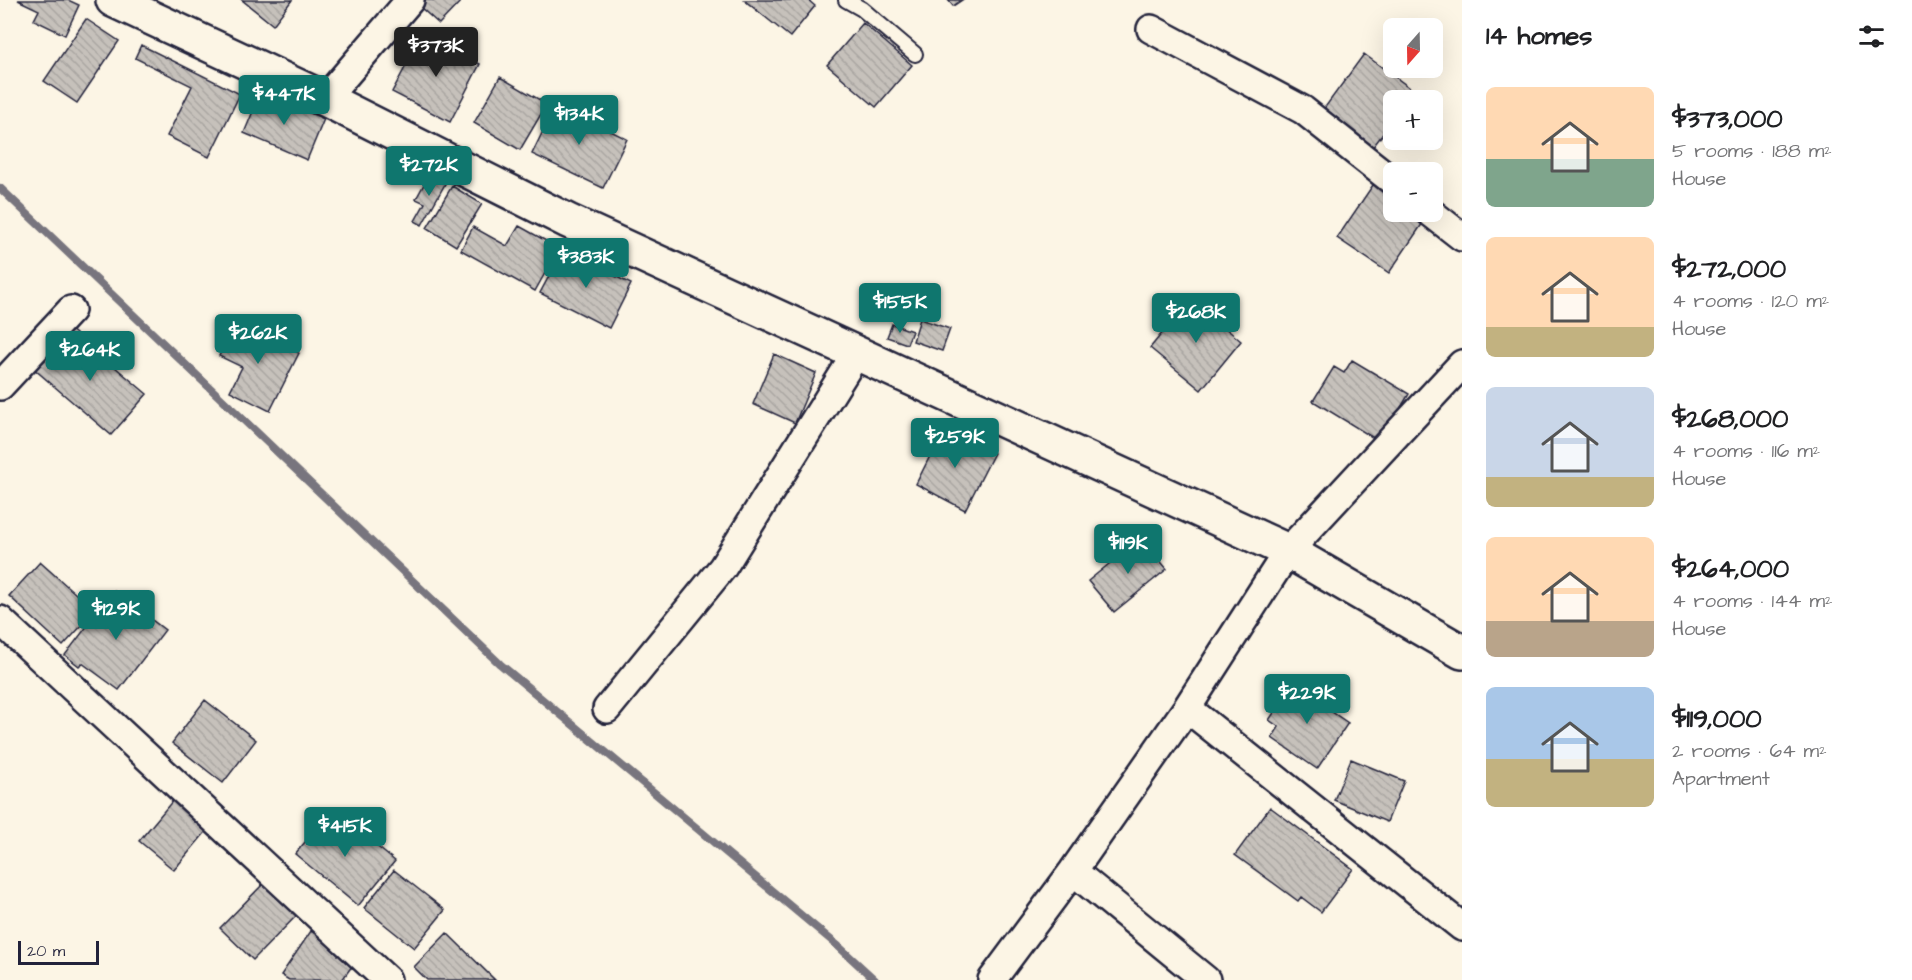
<!DOCTYPE html>
<html lang="en">
<head>
<meta charset="utf-8">
<style>
  body { margin:0; font-family:"Architects Daughter",sans-serif; background:#f6f6f6; color:#202124; height:100vh; display:flex; flex-direction:column; font-size:22px; white-space:nowrap }
  * { box-sizing:border-box; margin:0 }
  p { font-size:20px; color:#757577 }
  .icon { flex:none; width:33px; height:33px; fill:none; stroke:currentColor; stroke-width:2; stroke-linecap:round; stroke-linejoin:round }
  .map { position:relative; flex:1; overflow:hidden }
  .drawer { display:flex; flex-direction:column; background:#fff; width:450px }
  .drawer>* { flex:none }
  .needle { width:39px; rotate:200deg }
  .fabs { position:absolute; left:1383px; top:18px; display:grid; gap:12px }
  .fabs a { display:grid; place-items:center; width:60px; height:60px; border-radius:9px; background:#fff; box-shadow:0 6px 24px #0002; font-size:30px }
  .scale { position:absolute; left:18px; bottom:15px; width:81px; box-sizing:border-box; padding-left:6px; border:3px solid #22223b; border-top:0; font-size:16px; line-height:21px; white-space:nowrap; color:#22223b; -webkit-text-stroke:4px #fcf5e5; paint-order:stroke }
  .price { position:absolute; translate:-50% -51px; padding:0 14px; border-radius:6px; background:#0f766e; color:#fff; font-size:20px; line-height:39px; filter:drop-shadow(0 2px 3px #0008) }
  .price::after { content:''; position:absolute; left:50%; top:36px; width:18px; height:14px; margin-left:-9px; background:inherit; clip-path:polygon(0 0,100% 0,50% 100%) }
  .price.current { background:#222; color:#fff }
  ul { padding:0; list-style:none }
  li { display:flex; align-items:center; gap:18px; height:150px; padding:0 24px }
  li span { display:grid; place-items:center; flex:none; width:168px; height:120px; border-radius:9px; color:#555 }
  li>.icon { margin-inline-start:auto }
  span .icon { width:72px; height:72px; fill:#fffc; stroke-width:1 }
  li b { font-size:26px }
  h2 { display:flex; justify-content:space-between; align-items:center; height:72px; padding:0 24px; font-size:26px }
  main { display:flex; flex:1; min-height:0 }
  .map>svg:first-child { display:block }
</style>
</head>
<body>
<main>
<div class="map">
<svg width="1462" height="980" viewBox="0 0 1462 980">
  <defs>
    <pattern id="building-back-hatch" width="6" height="6" patternUnits="userSpaceOnUse" patternTransform="scale(1.5)"><rect width="6" height="6" fill="#c6c1bb"/><path d="M-1 5l2 2M0 0l6 6M5-1l2 2" fill="none" stroke="#aaa6a2"/></pattern>
  </defs>
  <rect width="100%" height="100%" fill="#fcf5e5"/>
  <filter id="ink" filterUnits="userSpaceOnUse"><feTurbulence type="fractalNoise" baseFrequency=".0167" numOctaves="2"/><feDisplacementMap in="SourceGraphic" scale="12" xChannelSelector="R" yChannelSelector="G"/><feConvolveMatrix kernelMatrix="1 2 1 2 8 2 1 2 1" color-interpolation-filters="sRGB"/></filter>
  <g filter="url(#ink)">
    <g fill="none" stroke-linecap="round" stroke-linejoin="round">
      <path stroke="#78757e" stroke-width="8" d="M 0,188 L 500,664 L 837,945 L 875,980"/>
    </g>
    <path fill="url(#building-back-hatch)" stroke="#22223b" stroke-width="1.5" d="M 18,0 L 68,0 L 79,5 L 65,35 L 34,20 L 39,10 Z
      M 242,0 L 292,0 L 273,25 Z
      M 426,0 L 462,0 L 439,24 L 419,6 Z
      M 744,0 L 808,0 L 815,6 L 790,37 Z
      M 948,0 L 962,0 L 953,6 Z
      M 86,19 L 119,41 L 77,103 L 44,81 Z
      M 863,23 L 912,65 L 876,107 L 827,65 Z
      M 423,34 L 480,64 L 450,122 L 392,92 Z
      M 141,45 L 240,94 L 209,157 L 167,136 L 192,86 L 135,58 Z
      M 1364,54 L 1414,91 L 1407,100 L 1394,100 L 1394,119 L 1373,147 L 1323,110 Z
      M 500,77 L 547,104 L 520,150 L 474,123 Z
      M 261,92 L 324,119 L 307,160 L 244,133 Z
      M 556,104 L 627,139 L 603,188 L 532,154 Z
      M 429,175 L 445,184 L 422,225 L 415,221 L 425,203 L 416,199 Z
      M 1377,179 L 1394,190 L 1394,212 L 1425,212 L 1429,214 L 1389,273 L 1337,238 Z
      M 452,186 L 482,204 L 456,246 L 427,228 Z
      M 519,226 L 559,248 L 535,291 L 461,250 L 473,227 L 507,246 Z
      M 563,250 L 631,284 L 609,328 L 540,293 Z
      M 1190,299 L 1241,341 L 1201,390 L 1150,348 Z
      M 920,319 L 950,329 L 942,351 L 913,341 Z
      M 236,322 L 299,353 L 270,411 L 230,391 L 242,367 L 219,356 Z
      M 892,324 L 912,331 L 907,344 L 887,337 Z
      M 69,328 L 147,394 L 111,435 L 34,369 Z
      M 774,354 L 816,373 L 795,423 L 753,404 Z
      M 1352,360 L 1409,394 L 1380,442 L 1313,401 L 1334,367 L 1344,373 Z
      M 944,428 L 994,453 L 965,510 L 916,484 Z
      M 1141,538 L 1167,569 L 1114,612 L 1088,581 Z
      M 40,562 L 95,611 L 63,646 L 9,596 Z
      M 114,591 L 165,630 L 119,690 L 82,663 L 79,666 L 65,655 Z
      M 1297,679 L 1326,699 L 1322,705 L 1348,723 L 1317,769 L 1272,738 L 1279,727 L 1269,720 Z
      M 205,700 L 256,740 L 223,783 L 172,743 Z
      M 1351,759 L 1404,781 L 1387,822 L 1334,800 Z
      M 174,799 L 209,828 L 174,870 L 139,841 Z
      M 1270,807 L 1353,869 L 1321,912 L 1301,897 L 1298,901 L 1235,855 Z
      M 332,810 L 395,861 L 358,906 L 295,854 Z
      M 394,870 L 445,910 L 414,948 L 364,908 Z
      M 266,881 L 299,913 L 253,960 L 220,928 Z
      M 311,931 L 355,962 L 342,980 L 289,980 L 281,975 Z
      M 447,933 L 495,980 L 427,980 L 414,967 Z"/>
    <g fill="none" stroke-linecap="round" stroke-linejoin="round">
      <g stroke="#22223b" stroke-width="18">
        <path id="service" d="M 846,0 L 862,9 L 915,54"/>
      </g>
      <g stroke="#22223b" stroke-width="32">
        <path id="minor" d="M 1151,29 L 1303,110 L 1394,182
          M 325,99 L 410,0
          M 1430,212 L 1462,237
          M 0,386 L 71,310
          M 0,620 L 387,980
          M 1187,708 L 1462,927
          M 607,709 L 723,567 L 856,354
          M 1073,871 L 1206,980
          M 992,980 L 1073,871 L 1187,708 L 1288,551 L 1462,364"/>
      </g>
      <g stroke="#22223b" stroke-width="38">
        <path id="secondary" d="M 113,0 L 325,99 L 568,221 L 1288,551 L 1462,652"/>
      </g>
      <use href="#service" stroke="#fcf5e5" stroke-width="14"/>
      <use href="#minor" stroke="#fcf5e5" stroke-width="27"/>
      <use href="#secondary" stroke="#fcf5e5" stroke-width="33"/>
    </g>
  </g>
</svg>
<div class="fabs">
<a><svg class="needle" viewBox="-14 -14 28 28"><path d="M0-13l5 13h-10z" fill="#e53935"/><path d="M0 13l5-13h-10z" fill="#757577"/></svg></a>
<a>+</a>
<a>−</a>
</div>
<div class="scale">20 m</div>
<b class="price current" style="left:436px;top:78px">$373K</b>
<b class="price" style="left:284px;top:126px">$447K</b>
<b class="price" style="left:579px;top:146px">$134K</b>
<b class="price" style="left:429px;top:197px">$272K</b>
<b class="price" style="left:586px;top:289px">$383K</b>
<b class="price" style="left:900px;top:334px">$155K</b>
<b class="price" style="left:1196px;top:344px">$268K</b>
<b class="price" style="left:258px;top:365px">$262K</b>
<b class="price" style="left:90px;top:382px">$264K</b>
<b class="price" style="left:955px;top:469px">$259K</b>
<b class="price" style="left:1128px;top:575px">$119K</b>
<b class="price" style="left:116px;top:641px">$129K</b>
<b class="price" style="left:1307px;top:725px">$229K</b>
<b class="price" style="left:345px;top:858px">$415K</b>
</div>
<section class="drawer">
<h2>14 homes<svg class="icon" aria-label="filters" viewBox="0 0 24 24"><path d="M4 7h16M4 17h16"/><circle cx="9" cy="7" r="2"/><circle cx="15" cy="17" r="2"/></svg></h2>
<ul>
<li><span style="background:linear-gradient(#ffd9b3 60%,#7fa58c 0)"><svg class="icon" aria-label="home" viewBox="0 0 24 24"><path d="M3 11l9-7 9 7M6 9v11h12V9"/></svg></span><div><b>$373,000</b><p>5 rooms · 188 m²</p><p>House</p></div></li>
<li><span style="background:linear-gradient(#ffd9b3 75%,#c2b280 0)"><svg class="icon" aria-label="home" viewBox="0 0 24 24"><path d="M3 11l9-7 9 7M6 9v11h12V9"/></svg></span><div><b>$272,000</b><p>4 rooms · 120 m²</p><p>House</p></div></li>
<li><span style="background:linear-gradient(#c9d6e8 75%,#c2b280 0)"><svg class="icon" aria-label="home" viewBox="0 0 24 24"><path d="M3 11l9-7 9 7M6 9v11h12V9"/></svg></span><div><b>$268,000</b><p>4 rooms · 116 m²</p><p>House</p></div></li>
<li><span style="background:linear-gradient(#ffd9b3 70%,#b9a48a 0)"><svg class="icon" aria-label="home" viewBox="0 0 24 24"><path d="M3 11l9-7 9 7M6 9v11h12V9"/></svg></span><div><b>$264,000</b><p>4 rooms · 144 m²</p><p>House</p></div></li>
<li><span style="background:linear-gradient(#a9c7e8 60%,#c2b280 0)"><svg class="icon" aria-label="home" viewBox="0 0 24 24"><path d="M3 11l9-7 9 7M6 9v11h12V9"/></svg></span><div><b>$119,000</b><p>2 rooms · 64 m²</p><p>Apartment</p></div></li>
</ul>
</section>
</main>
</body>
</html>
